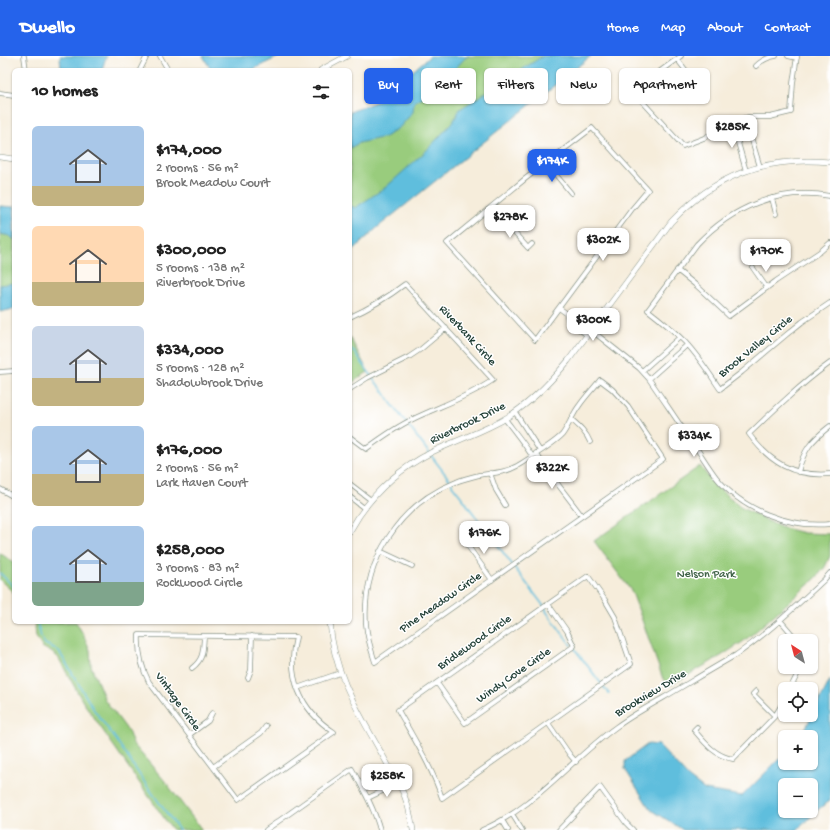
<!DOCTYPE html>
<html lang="en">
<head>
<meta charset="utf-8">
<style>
  body { margin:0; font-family:"Gochi Hand",sans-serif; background:#f2f2f2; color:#222; height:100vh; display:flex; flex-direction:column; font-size:15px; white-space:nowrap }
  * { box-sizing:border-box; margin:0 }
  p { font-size:13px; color:#767676 }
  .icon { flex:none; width:22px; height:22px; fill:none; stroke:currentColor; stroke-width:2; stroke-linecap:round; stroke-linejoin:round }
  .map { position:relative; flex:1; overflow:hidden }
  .drawer { position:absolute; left:12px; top:12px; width:340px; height:556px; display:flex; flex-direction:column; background:#fff; border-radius:6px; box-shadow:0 1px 3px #0004 }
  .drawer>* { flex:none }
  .top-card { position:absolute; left:364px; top:12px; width:380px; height:36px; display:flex; gap:8px }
  .needle { width:26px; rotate:324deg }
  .fabs { position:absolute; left:778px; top:578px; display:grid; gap:8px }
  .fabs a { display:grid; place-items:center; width:40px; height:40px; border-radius:6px; background:#fff; box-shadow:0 1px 3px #0004; font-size:20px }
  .price { position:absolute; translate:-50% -34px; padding:0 9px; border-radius:8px; background:#fff; color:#222; font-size:13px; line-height:26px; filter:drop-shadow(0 1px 2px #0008) }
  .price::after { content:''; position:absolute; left:50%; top:24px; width:12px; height:9px; margin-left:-6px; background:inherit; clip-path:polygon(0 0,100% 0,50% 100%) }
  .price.selected { background:#2563eb; color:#fff }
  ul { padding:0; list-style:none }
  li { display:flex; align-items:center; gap:12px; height:100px; padding:0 20px }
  li span { display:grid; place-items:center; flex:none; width:112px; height:80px; border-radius:6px; color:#555 }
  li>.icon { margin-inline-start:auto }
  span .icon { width:48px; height:48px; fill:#fffc; stroke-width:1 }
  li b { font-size:17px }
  h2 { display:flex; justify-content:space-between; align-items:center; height:48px; padding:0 20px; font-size:17px }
  .pill { padding:0 14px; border-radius:6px; background:#fff; box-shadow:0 1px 3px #0004; font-size:14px; line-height:36px }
  .pill.selected { background:#2563eb; color:#fff }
  header { display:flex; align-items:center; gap:24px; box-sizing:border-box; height:56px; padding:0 20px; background:#2563eb; color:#fff }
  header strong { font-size:19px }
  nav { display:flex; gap:22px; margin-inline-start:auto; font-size:14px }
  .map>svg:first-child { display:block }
</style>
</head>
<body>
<header>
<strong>Dwello</strong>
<nav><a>Home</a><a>Map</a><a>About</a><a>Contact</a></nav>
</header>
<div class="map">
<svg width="830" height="774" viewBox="0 0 830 774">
  <rect width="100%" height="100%" fill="#fff"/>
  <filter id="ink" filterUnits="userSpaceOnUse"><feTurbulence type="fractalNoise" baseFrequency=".025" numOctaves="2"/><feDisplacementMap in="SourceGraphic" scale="8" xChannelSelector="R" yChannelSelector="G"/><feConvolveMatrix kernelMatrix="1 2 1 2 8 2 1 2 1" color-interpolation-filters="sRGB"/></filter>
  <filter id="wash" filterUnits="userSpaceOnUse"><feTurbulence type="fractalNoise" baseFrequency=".012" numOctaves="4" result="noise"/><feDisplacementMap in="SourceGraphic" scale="16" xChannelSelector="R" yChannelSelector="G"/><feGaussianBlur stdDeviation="0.9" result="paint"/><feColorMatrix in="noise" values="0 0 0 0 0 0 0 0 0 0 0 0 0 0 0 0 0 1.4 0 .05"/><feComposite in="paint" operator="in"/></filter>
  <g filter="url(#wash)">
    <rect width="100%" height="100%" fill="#f6eddb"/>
    <path fill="#99cc7d" stroke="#5c8458" d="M 465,0 L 555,0 L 350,160 L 350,83 Z
      M 0,173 L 14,174 L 14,235 L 0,236 Z
      M 350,281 L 368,316 L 350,328 Z
      M 700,410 L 714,428 L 740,451 L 780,471 L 804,477 L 830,478 L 830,500 L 825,511 L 816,522 L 756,575 L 744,585 L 721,600 L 669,630 L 663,623 L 632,536 L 594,485 Z
      M 0,497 L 14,507 L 14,537 L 0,524 Z
      M 34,566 L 76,566 L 83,578 L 90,594 L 91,610 L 105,644 L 128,675 L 133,688 L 164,724 L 202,774 L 173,774 L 166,765 L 83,646 L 58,601 L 51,596 L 42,591 L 36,581 Z"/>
    <path fill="#5fbedd" stroke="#3f7e88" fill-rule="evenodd" d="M 60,0 L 107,0 L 105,4 L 102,14 L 61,14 Z
      M 203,0 L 280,0 L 252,14 L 211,14 Z
      M 430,0 L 469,0 L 465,2 L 440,29 L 414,46 L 413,56 L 400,71 L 385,81 L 359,87 L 350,92 L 350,56 L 378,45 Z
      M 543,0 L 591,0 L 378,171 L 350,197 L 350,149 L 355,152 L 386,131 L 425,96 L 453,66 L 460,53 Z
      M 0,150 L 14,151 L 14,184 L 10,180 L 0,178 Z
      M 14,227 L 14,253 L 0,256 L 0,229 Z
      M 830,624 L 830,745 L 820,752 L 797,774 L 683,774 L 650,753 L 625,713 L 625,705 L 648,688 L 658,689 L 689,722 L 705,734 L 742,740 L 785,697 L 785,707 L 811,707 L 811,681 L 801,681 ZM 785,729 L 811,729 L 811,755 L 785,755 Z"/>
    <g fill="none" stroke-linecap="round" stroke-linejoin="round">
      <path stroke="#5fbedd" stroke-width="1.5" d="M 350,292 L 353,295 L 353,296 L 354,296 L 371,319 L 371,321 C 377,328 385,335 388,343 L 452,427 L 452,429 L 467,448 L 467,449 L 546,553 L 546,555 L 571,589
        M 0,517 L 14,531
        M 37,566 L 41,581 L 45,588 L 54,592 L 60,597 L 94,654 L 115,682 L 145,727 L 179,774
        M 574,592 L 609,638"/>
    </g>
  </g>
  <g filter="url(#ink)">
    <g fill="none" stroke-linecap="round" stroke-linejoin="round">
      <g stroke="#8a9588" stroke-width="5.5">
        <path id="minor" d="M 24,0 L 26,14
          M 160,0 L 168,14
          M 681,0 L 634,34 L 641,44 L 683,90 L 704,82 L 726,69 L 738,64 L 749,61 L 770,61 L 791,56 L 793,27 L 797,0
          M 788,0 L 797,2
          M 677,3 L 691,21 L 699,26
          M 756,10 C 762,4 767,1 776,0
          M 140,14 L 147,0
          M 0,37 L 14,39
          M 738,64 L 742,74 L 751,81 L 760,111
          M 592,72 L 648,134 L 632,153 L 535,284 L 447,187 L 525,123 Z
          M 742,74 L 737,83 L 746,115
          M 546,107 L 571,137
          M 830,140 C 779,131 732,151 697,188 L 648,254 C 661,264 674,275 686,287 C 699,301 709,317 720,333 L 742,316 L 786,279 L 802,266 L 830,247
          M 772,142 L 776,158
          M 491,151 L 528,192 L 532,188
          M 753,212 L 767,232
          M 677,214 L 697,230 L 729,260 L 776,225 L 821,195 L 830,187
          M 559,252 L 566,257 L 569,266 L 587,279
          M 566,257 L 575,258 L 593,271
          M 350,261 C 370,252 388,241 405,228 L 493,324 C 468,341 440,350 413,363 C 396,371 381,382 366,393 L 350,381
          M 591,274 L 639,312 L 649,323 C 663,343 676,363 690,383 C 699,395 707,409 716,421 C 742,454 788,472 830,468
          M 830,307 C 801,328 775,353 749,378 C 770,407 794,421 830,418
          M 642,315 L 680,281
          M 0,316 L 14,315
          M 649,323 L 687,289
          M 600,324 L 612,333 L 628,350 L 663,403 L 375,606 C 371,594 367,581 366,568 C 362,506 398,449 456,426 C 463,423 471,421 479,419 C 492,417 505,417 517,410 C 530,402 552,389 562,379 C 569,370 572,359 579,350 C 585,341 593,333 600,324 Z
          M 350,333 L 367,322 L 409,301 L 421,293 L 446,272
          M 515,356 L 540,395
          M 505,363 C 514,375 524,387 532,400
          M 571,363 C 579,370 586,376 590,386
          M 536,397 L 547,414 L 582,460
          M 798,416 C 804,393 811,385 830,370
          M 490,417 L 496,434 L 505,449
          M 350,428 L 371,444
          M 0,433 L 14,441
          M 350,441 L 364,452
          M 463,483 L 492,524
          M 380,495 L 412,510
          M 588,520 L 605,544 L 615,561 L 631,608 L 442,742 C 432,711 414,683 398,654 Z
          M 780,564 L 798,585
          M 139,579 L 296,581 C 286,620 300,654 334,676 L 238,744 L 149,626 C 141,611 138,597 139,579 Z
          M 192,612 C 204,603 203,594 204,580
          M 248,622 L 251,614 L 252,580
          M 437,627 L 465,667 L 574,590 L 567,575 L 548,548
          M 297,632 L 340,617
          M 790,633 L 801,611
          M 756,635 L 753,638 L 775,660
          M 548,667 L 570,699 L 576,706
          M 697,671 L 694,674 C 705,687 715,700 733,703 L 775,660 L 785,643
          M 189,679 L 208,665 L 212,657
          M 213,711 L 261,677 L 266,670
          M 364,733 L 393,717
          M 368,742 L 399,727
          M 512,758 L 522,774
          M 502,764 L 508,774
          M 266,774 L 352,713 C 363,733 374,752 380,774
          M 482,774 C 535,752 570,704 616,671 C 631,660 647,651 663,642 C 687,628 711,613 736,599 C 768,577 796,550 824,524 L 830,517
          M 559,774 L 600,731 L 626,767 L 633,774"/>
      </g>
      <g stroke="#8a9588" stroke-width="6">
        <path id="tertiary" d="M 321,14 L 347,0
          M 0,101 L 14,103
          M 350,475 C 369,440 397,414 432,396 C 455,385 479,377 501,365 C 528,350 549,328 568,305 L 671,166 C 715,119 766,100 830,106
          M 330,566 C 333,620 363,663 388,709 C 392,716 397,723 400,730 C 407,744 411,759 413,774"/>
      </g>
      <use href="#minor" stroke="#fff" stroke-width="4"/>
      <use href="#tertiary" stroke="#fff" stroke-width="5"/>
    </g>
  </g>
  <g text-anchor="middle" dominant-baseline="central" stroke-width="3" stroke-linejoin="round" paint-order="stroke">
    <g font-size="12" fill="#1f3d34" stroke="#fff">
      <text transform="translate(467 280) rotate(47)">Riverbank Circle</text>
      <text transform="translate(756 291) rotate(-39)">Brook Valley Circle</text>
      <text transform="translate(468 368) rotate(-26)">Riverbrook Drive</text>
      <text transform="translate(441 547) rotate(-35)">Pine Meadow Circle</text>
      <text transform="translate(475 587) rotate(-35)">Bridlewood Circle</text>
      <text transform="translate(514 620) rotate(-35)">Windy Cove Circle</text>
      <text transform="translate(651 638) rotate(-31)">Brookview Drive</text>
      <text transform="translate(177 646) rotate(54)">Vintage Circle</text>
    </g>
    <g font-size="12" fill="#3e6146" stroke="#fff">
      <text x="706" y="519">Nelson Park</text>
    </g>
  </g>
</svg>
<div class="fabs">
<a><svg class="needle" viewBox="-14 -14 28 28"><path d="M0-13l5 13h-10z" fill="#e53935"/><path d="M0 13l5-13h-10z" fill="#767676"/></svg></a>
<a><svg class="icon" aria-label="locate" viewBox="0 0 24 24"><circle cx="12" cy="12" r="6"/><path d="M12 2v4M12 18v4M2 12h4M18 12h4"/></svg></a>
<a>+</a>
<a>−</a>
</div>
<b class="price" style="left:732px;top:93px">$285K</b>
<b class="price selected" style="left:552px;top:127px">$174K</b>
<b class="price" style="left:510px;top:183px">$278K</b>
<b class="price" style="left:603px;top:206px">$302K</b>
<b class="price" style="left:766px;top:217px">$170K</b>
<b class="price" style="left:593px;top:286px">$300K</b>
<b class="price" style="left:694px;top:402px">$334K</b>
<b class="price" style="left:552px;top:434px">$322K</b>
<b class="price" style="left:484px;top:499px">$176K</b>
<b class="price" style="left:387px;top:742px">$258K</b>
<div class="top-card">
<a class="pill selected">Buy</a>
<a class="pill">Rent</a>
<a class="pill">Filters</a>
<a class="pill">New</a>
<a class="pill">Apartment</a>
</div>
<section class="drawer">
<h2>10 homes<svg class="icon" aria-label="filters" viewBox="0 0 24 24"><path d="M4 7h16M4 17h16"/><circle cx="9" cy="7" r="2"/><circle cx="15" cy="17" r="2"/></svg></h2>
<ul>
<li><span style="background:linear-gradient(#a9c7e8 75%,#c2b280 0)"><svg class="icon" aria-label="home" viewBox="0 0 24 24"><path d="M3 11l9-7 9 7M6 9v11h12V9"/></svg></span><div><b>$174,000</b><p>2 rooms · 56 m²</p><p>Brook Meadow Court</p></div></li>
<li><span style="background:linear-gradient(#ffd9b3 70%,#c2b280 0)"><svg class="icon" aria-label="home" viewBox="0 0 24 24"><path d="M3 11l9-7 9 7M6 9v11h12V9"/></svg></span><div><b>$300,000</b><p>5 rooms · 138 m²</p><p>Riverbrook Drive</p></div></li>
<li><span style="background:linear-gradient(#c9d6e8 65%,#c2b280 0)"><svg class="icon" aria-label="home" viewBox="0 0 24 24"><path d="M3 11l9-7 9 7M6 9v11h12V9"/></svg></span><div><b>$334,000</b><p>5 rooms · 128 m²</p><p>Shadowbrook Drive</p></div></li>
<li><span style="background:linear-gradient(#a9c7e8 60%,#c2b280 0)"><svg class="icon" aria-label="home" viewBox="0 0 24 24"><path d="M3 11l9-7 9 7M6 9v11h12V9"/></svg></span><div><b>$176,000</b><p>2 rooms · 56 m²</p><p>Lark Haven Court</p></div></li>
<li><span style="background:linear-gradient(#a9c7e8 70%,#7fa58c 0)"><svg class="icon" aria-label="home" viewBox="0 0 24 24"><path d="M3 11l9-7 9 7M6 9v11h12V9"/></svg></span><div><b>$258,000</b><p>3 rooms · 83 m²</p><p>Rockwood Circle</p></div></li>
</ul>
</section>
</div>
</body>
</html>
